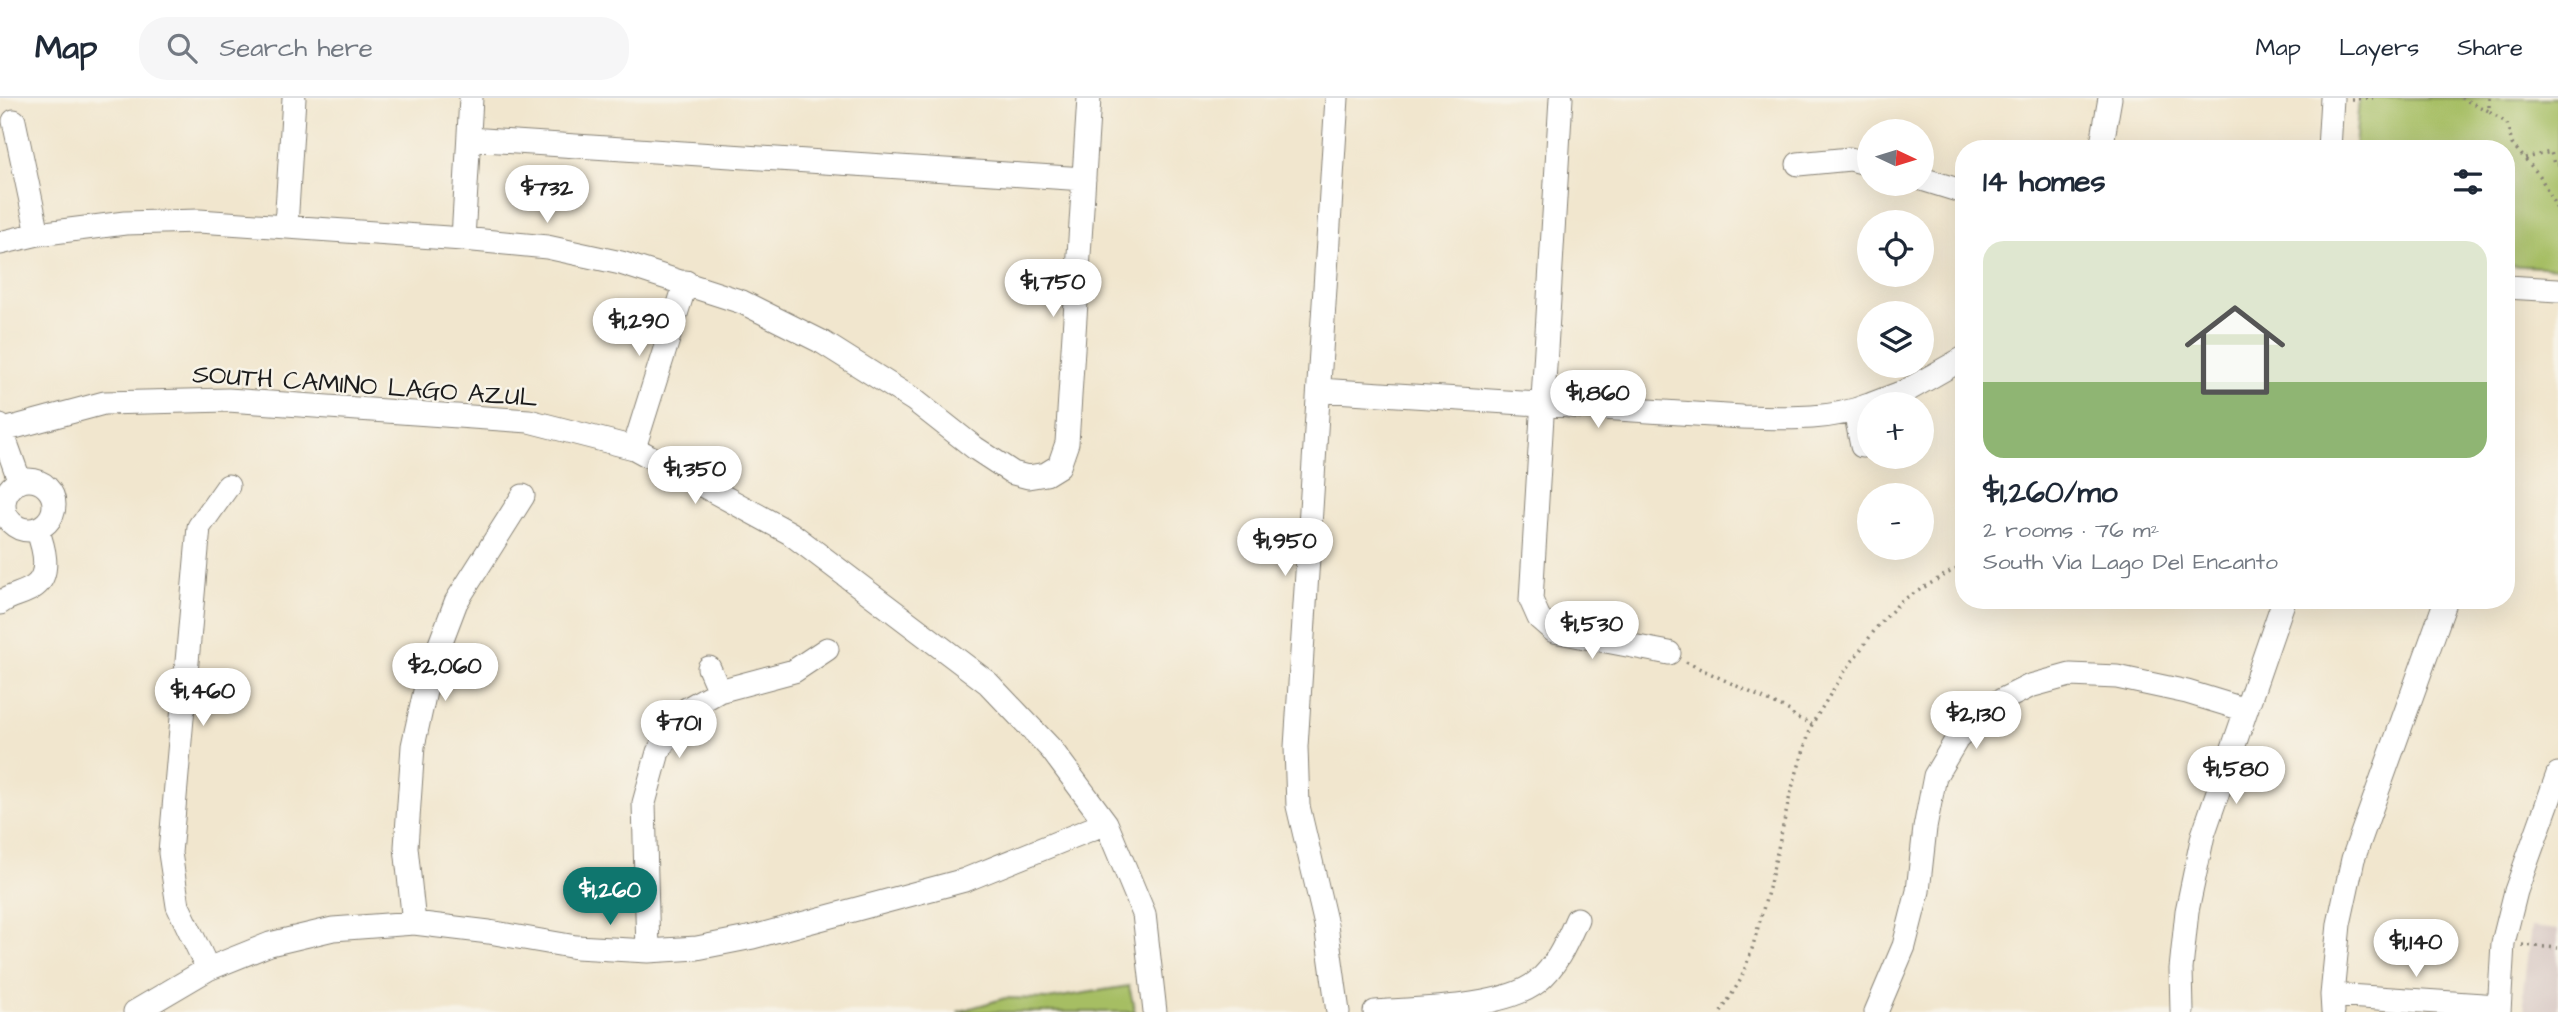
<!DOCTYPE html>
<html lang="en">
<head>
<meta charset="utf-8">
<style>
  body { margin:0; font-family:"Architects Daughter",sans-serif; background:#f6f6f7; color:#1f2937; height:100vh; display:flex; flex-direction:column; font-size:26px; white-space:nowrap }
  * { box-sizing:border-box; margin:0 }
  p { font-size:23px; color:#747a83 }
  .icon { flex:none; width:38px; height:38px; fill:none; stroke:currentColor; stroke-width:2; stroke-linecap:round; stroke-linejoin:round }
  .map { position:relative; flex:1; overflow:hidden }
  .drawer { position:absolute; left:1955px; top:42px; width:560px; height:469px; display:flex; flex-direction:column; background:#fff; border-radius:28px; box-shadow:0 7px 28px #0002 }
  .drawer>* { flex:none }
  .needle { width:46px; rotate:94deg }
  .controls { position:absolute; left:1857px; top:21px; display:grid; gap:14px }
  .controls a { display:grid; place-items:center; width:77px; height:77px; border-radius:50%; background:#fff; box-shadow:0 7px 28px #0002; font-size:35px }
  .price { position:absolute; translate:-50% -60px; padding:0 16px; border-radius:24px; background:#fff; color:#222; font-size:23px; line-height:46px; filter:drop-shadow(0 2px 4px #0008) }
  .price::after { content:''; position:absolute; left:50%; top:42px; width:21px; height:16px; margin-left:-10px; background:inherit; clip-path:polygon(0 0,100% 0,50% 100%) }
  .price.on { background:#0f766e; color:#fff }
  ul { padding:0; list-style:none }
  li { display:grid; align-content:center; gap:14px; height:371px; padding:0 28px }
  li+li { border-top:2px solid #e0e1e3 }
  li span { display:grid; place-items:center; height:217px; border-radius:21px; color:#555 }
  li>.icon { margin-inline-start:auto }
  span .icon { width:126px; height:126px; fill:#fffc; stroke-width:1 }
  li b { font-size:30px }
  h2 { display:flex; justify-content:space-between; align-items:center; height:84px; padding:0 28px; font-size:30px }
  header { display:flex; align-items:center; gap:42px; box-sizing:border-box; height:98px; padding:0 35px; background:#fff; border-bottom:2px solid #e0e1e3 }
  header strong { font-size:33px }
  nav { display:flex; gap:38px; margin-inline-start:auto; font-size:24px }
  .search { width:490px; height:63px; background:#f6f6f7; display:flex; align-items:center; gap:18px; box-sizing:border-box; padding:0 24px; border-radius:28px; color:#747a83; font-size:26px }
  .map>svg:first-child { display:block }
</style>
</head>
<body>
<header>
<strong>Map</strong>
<div class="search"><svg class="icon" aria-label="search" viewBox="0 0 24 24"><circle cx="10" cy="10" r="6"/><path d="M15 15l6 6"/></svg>Search here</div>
<nav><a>Map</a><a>Layers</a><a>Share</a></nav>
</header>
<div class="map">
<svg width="2558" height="914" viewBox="0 0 2558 914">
  <rect width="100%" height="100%" fill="#f7f3e8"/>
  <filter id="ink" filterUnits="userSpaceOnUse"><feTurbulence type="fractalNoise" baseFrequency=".0143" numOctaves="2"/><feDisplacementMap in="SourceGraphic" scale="14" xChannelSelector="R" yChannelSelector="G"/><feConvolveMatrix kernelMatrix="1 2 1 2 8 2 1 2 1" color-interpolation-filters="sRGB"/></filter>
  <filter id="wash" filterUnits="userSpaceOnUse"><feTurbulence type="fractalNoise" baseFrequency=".00686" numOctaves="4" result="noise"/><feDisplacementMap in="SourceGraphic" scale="28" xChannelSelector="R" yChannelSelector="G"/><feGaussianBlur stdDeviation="1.57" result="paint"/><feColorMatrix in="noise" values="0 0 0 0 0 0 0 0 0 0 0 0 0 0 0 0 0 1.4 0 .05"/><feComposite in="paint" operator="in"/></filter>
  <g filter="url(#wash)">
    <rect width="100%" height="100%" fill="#f1e6ce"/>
    <path fill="#d1c0bd" d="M 2531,829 L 2558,832 L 2558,914 L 2525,914 L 2523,893 Z"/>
    <path fill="#a6be63" stroke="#616d40" stroke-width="2" d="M 2359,0 L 2558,0 L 2558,170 L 2506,167 L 2506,51 L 2355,51 Z
      M 1129,888 L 1135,914 L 957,914 L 1005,900 L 1048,901 Z"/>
  </g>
  <g filter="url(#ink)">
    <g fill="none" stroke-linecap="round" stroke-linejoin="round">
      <g stroke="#868175" stroke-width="25">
        <path id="minor" d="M 1337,0 L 1296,649 L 1298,708 L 1326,827 L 1338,914
          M 1561,0 L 1531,502 L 1539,520 L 1554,533 L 1669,555
          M 14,23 L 38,136
          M 469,41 L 1084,81
          M 2101,51 L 2110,0
          M 2329,51 L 2332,0
          M 1798,66 L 1850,61 L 1869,66
          M 1922,81 L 1964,94
          M 286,128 L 294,0
          M 463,141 L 471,0
          M 0,145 L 38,136 L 125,125 L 199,123 L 463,141 L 547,149 L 621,165 L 742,204 L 822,244 L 914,302 L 975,350 L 1013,375 L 1028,379 L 1046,376 L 1059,368 L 1067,345 L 1089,0
          M 2506,189 L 2558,192
          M 1319,292 L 1742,319 C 1784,320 1829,323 1869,307
          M 1872,306 L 1906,293 L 1964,260
          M 1855,313 L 1862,348
          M 0,328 L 20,384
          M 0,333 L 104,305 L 228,302 L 529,323 L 634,350 L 790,435 L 988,585 L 1051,651 L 1106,725 L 1144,816 L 1155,914
          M 634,350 L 686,184
          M4 407a25 25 0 1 1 50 0a25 25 0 1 1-50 0Z
          M 0,505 C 10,497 25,496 35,488 C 52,475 43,447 37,431
          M 709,570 L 719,593
          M 414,825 L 406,749 L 413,648 L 429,575 L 456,504 L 523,398
          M 648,853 L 644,705 L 658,654 L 687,611 L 719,593 L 794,573 L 827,551
          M 208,871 L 178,808 L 170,755 L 199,429 L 228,388
          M 2332,897 L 2498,908
          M 135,914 L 208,871 L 270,846 L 333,831 L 414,825 L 489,834 L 576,849 L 648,853 L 697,850 L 753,839 L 965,782 L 1106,725
          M 1375,914 C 1418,911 1505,910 1537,884 C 1557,868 1567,843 1577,821
          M 1876,914 L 1904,848 L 1918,793 L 1925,730 L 1935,678 L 1957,641 L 1992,607 L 2030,588 L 2070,577 L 2117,579 L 2187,594 L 2246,612
          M 2182,914 L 2181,871 L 2187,813 L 2203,737 L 2284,502
          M 2333,914 L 2332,897 L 2339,826 L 2353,761 L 2446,502
          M 2499,914 L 2503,845 L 2516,793 L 2558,676"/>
      </g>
      <path stroke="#868175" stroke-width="3.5" stroke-dasharray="2 5" stroke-linecap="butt" d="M 2461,0 L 2489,13
        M 2489,0 L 2489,13 L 2507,25 L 2512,46 L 2540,78 L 2558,113
        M 2351,1 L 2373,0
        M 2525,60 L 2551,54 L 2554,66 L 2558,66
        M 1686,564 L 1790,613 L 1795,619 L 1812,626
        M 2522,847 L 2558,850
        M 1721,914 L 1741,881 L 1752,851 L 1769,790 L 1791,693 L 1812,626 L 1841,579 L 1877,529 L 1901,503 L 1948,475 L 1964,468"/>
      <use href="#minor" stroke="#fff" stroke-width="23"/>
    </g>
  </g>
  <g text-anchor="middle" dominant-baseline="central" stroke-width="5" stroke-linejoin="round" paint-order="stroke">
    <g font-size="26" fill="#1c1c1c" stroke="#f7f3e8">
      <text transform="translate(365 288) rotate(4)">SOUTH CAMINO LAGO AZUL</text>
    </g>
  </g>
</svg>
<div class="controls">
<a><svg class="needle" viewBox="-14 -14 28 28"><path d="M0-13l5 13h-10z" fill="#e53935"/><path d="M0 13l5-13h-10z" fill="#747a83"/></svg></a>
<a><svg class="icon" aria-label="locate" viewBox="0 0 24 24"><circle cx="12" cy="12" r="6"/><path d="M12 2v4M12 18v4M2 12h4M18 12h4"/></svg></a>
<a><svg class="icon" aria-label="layers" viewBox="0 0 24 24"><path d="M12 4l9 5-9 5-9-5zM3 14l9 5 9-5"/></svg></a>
<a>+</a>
<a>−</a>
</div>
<b class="price" style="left:547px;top:127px">$732</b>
<b class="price" style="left:1053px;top:221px">$1,750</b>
<b class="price" style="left:639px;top:260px">$1,290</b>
<b class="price" style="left:1598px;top:332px">$1,860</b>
<b class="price" style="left:695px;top:408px">$1,350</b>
<b class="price" style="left:1285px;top:480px">$1,950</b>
<b class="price" style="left:1592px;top:563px">$1,530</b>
<b class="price" style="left:445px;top:605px">$2,060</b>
<b class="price" style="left:203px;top:630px">$1,460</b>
<b class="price" style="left:1976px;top:653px">$2,130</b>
<b class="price" style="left:679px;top:662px">$701</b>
<b class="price" style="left:2236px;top:708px">$1,580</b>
<b class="price on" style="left:610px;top:829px">$1,260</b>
<b class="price" style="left:2416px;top:881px">$1,140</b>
<section class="drawer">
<h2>14 homes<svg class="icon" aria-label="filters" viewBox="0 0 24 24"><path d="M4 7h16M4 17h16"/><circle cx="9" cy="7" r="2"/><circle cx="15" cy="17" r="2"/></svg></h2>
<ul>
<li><span style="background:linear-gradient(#dfe7d0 65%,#8fb573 0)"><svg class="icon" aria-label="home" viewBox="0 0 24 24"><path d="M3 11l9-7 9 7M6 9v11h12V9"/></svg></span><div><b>$1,260/mo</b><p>2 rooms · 76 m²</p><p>South Via Lago Del Encanto</p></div></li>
</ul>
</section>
</div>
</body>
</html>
